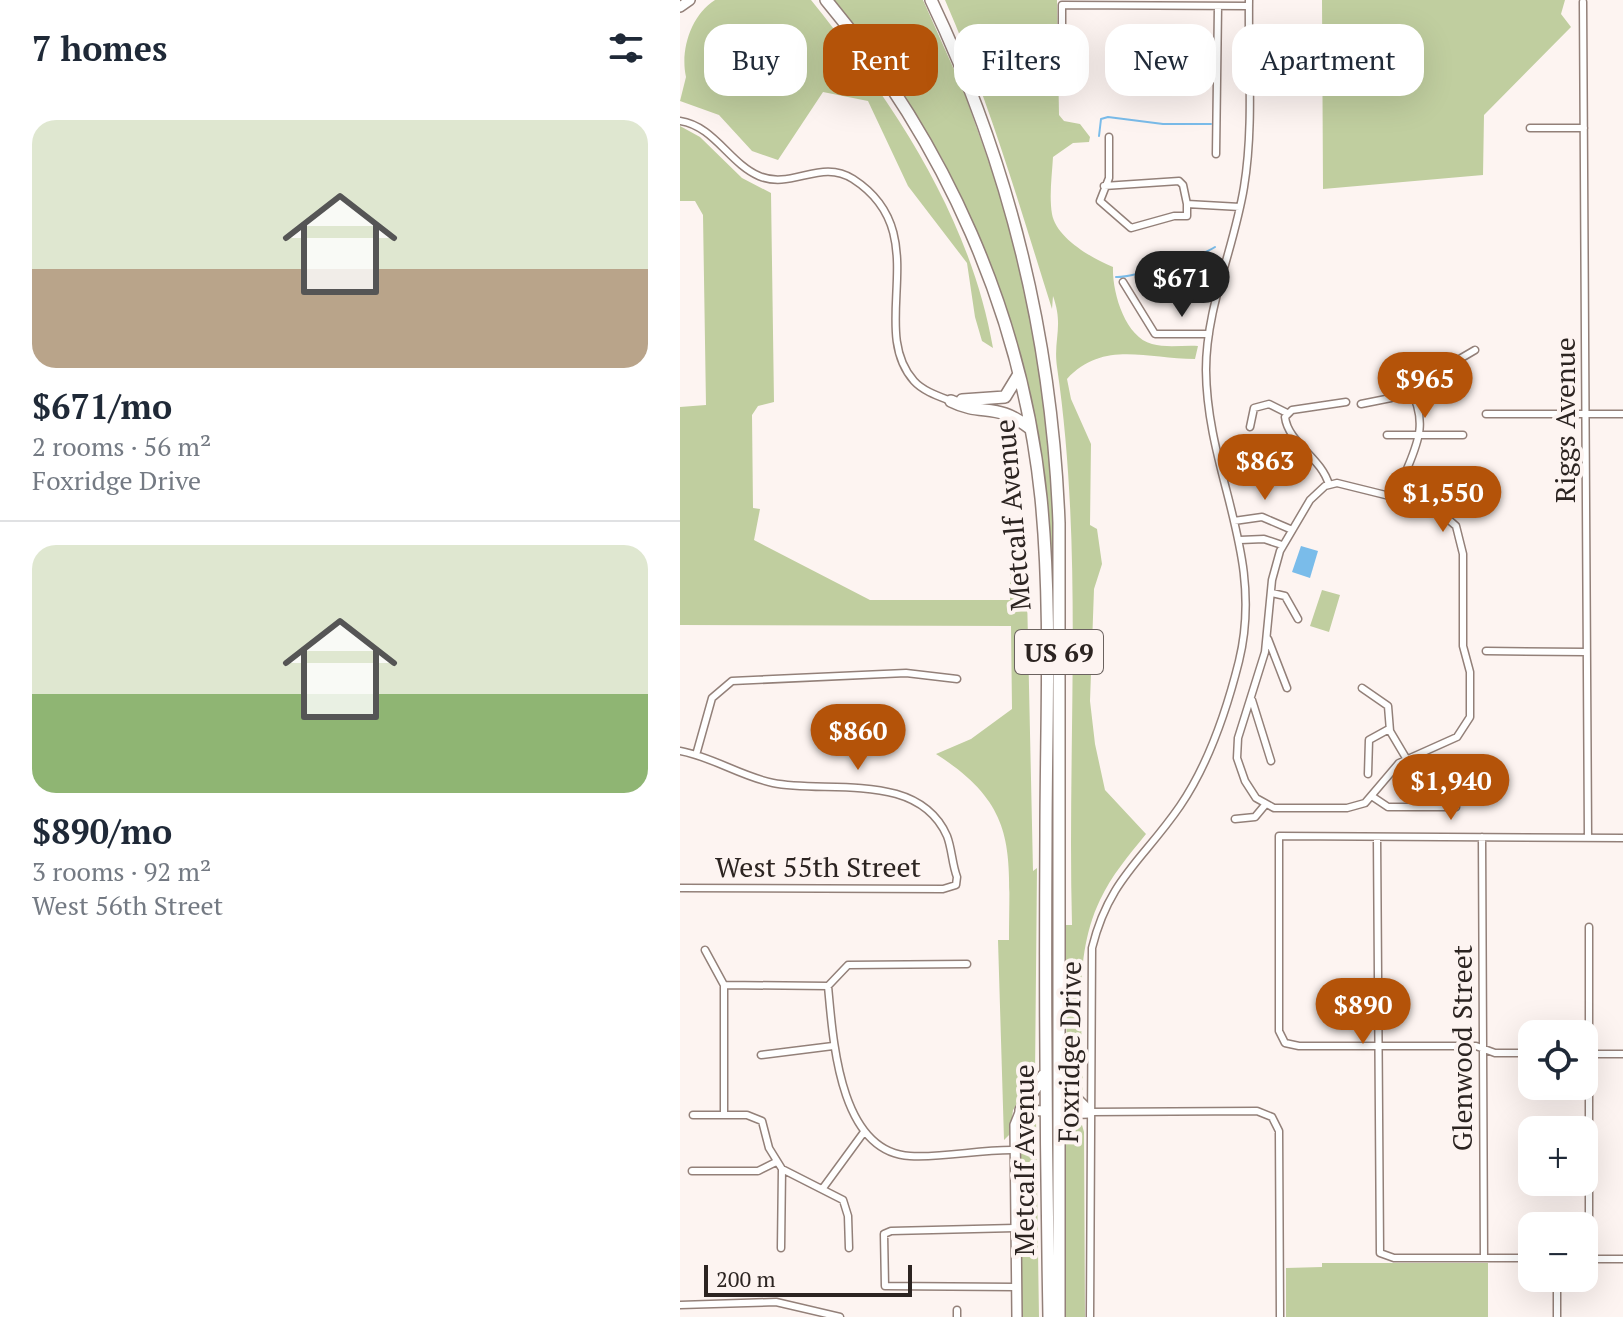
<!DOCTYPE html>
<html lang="en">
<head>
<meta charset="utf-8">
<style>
  body { margin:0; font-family:"PT Serif",serif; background:#f6f6f7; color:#1f2937; height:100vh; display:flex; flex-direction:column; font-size:30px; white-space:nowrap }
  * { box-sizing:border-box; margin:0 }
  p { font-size:26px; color:#747a83 }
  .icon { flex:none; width:44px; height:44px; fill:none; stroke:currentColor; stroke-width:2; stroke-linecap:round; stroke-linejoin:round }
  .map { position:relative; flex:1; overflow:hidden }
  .details { display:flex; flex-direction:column; background:#fff; width:680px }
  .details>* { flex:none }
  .banner { position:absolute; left:24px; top:24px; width:760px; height:72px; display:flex; gap:16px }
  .fabs { position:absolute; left:838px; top:1020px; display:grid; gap:16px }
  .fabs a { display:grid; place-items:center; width:80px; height:80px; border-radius:16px; background:#fff; box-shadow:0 8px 32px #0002; font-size:40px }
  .scale { position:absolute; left:24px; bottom:20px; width:208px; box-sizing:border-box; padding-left:8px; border:4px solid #2c2421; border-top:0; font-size:22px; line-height:28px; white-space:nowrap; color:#2c2421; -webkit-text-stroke:6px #fdf4f1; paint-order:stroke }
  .price { position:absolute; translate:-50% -68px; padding:0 18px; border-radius:28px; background:#b45309; color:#fff; font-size:26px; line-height:52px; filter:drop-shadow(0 2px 4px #0008) }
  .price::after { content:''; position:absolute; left:50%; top:48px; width:24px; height:18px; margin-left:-12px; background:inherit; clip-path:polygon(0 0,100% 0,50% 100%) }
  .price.current { background:#222; color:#fff }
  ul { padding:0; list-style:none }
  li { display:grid; align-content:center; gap:16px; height:424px; padding:0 32px }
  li+li { border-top:2px solid #e0e1e3 }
  li span { display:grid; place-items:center; height:248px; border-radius:24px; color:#555 }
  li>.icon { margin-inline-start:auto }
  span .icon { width:144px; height:144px; fill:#fffc; stroke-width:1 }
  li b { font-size:34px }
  h2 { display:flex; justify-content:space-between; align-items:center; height:96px; padding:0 32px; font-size:34px }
  .tag { padding:0 28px; border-radius:24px; background:#fff; box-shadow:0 8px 32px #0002; font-size:28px; line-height:72px }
  .tag.current { background:#b45309; color:#fff }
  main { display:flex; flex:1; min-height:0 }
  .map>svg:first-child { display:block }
</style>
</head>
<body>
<main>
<section class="details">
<h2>7 homes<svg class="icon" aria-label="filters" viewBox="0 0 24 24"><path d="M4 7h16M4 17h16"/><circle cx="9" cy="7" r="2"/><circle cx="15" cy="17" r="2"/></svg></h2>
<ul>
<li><span style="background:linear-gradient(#dfe7d0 60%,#b9a48a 0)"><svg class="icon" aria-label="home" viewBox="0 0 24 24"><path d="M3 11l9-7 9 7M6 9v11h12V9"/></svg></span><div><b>$671/mo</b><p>2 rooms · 56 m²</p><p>Foxridge Drive</p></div></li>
<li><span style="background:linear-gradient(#dfe7d0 60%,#8fb573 0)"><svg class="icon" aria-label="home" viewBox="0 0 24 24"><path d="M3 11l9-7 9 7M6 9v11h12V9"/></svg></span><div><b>$890/mo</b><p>3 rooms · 92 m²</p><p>West 56th Street</p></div></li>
</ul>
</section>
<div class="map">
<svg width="943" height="1317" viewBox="0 0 943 1317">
  <rect width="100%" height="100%" fill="#fdf4f1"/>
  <path fill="#c0ce9f" d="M 35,0 L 131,0 C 213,102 290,216 313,348 L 302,341 L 295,317 L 287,263 L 228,186 L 188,101 L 143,92 L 98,160 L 72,151 L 39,115 L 0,101 L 6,77 C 0,50 11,15 35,0 Z
    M 154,0 L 243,0 L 284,92 L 334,233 L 365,395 L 374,532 L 375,960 L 370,917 L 367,521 L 324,305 L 293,224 L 263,160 L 214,79 Z
    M 265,0 L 377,0 L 379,115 L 384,121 L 400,124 L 410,137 L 409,142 L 393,143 L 373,157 C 372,175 369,196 372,214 C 376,238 413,259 433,267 C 432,292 445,337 472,344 C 486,348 504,345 518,346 L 515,359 C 466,359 423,340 387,379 L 391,399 L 411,444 L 410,525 L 417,529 L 422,564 L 414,589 L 410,701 L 415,744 L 425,790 L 466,834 C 449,855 431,876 420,900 C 392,958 403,1028 403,1090 L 400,1091 L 393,1088 L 387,1068 L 385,925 L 392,925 C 387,740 404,551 377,367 C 373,339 384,327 373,296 L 372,309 C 339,204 309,101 265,0 Z
    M 642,0 L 885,0 L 881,14 L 891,27 L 804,115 L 803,175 L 643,189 Z
    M 0,126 L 20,137 L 62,178 L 91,193 L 94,402 L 78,406 L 72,415 L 73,508 L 80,509 L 74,540 L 190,600 L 330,600 L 330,548 L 346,548 L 353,871 L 357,868 L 355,1077 L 333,1110 L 330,1134 L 324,1140 L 318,940 L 329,940 C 329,851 339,807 256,754 L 291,739 L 332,709 L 331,626 L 0,625 L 0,407 L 26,405 L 23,215 L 15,201 L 0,201 Z
    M 642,590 L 660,595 L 649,632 L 630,626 Z
    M 346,1113 L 356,1119 L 359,1317 L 341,1317 L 338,1126 Z
    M 396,1122 L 402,1125 L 404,1132 L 405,1317 L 385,1317 L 386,1136 L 389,1125 Z
    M 642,1263 L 808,1263 L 808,1317 L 606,1317 L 606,1268 L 642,1267 Z"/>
  <path fill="#7abcea" d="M 621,546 L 638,551 L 630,578 L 612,572 Z"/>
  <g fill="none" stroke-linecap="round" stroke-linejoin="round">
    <path stroke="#7abcea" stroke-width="2" d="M 419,136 L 421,119 L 428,117 L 483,124 L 531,124
      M 436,277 C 451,278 522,256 535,247"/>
    <g stroke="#938079" stroke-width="9">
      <path id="street" d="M 903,2 L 908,838
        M 390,73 L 391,42 L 382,29 L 382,5 L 569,6
        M 0,121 C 34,126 49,163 79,176 C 112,190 141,158 173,179 C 257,233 186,327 234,381 C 243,391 258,396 271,401
        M 850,128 L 904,128
        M 429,137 L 429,178 L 420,201 L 451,228 L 494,216 L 507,216 L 507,204 L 560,207
        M 536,154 L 538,6
        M 424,186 L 499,181 L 503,185 L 507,204
        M 443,282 L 475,334 L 529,334
        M 681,404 L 711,398 L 730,388
        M 806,414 L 943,414
        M 570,427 L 574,408 L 589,404 L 607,413
        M 707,435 L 783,435
        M 657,483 L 754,507 L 776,526 L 783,554 L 783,646 L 790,672 L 790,717 L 777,737 L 719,763 L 685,803 L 667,808 L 594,808 L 576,798 L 565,781 L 557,758 L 558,738 L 585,652 L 592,580 L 600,551 L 630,500 L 645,486 Z
        M 649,485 C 642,458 608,443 605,417 L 612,410 L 666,402
        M 717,496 C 730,453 753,432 730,388 L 795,350
        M 554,521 L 582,517 L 610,529
        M 560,540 L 584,539 L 602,545
        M 592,593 L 605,596 L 618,619
        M 588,639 L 607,688
        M 806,651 L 906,652
        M 682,688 L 708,706 L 710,731 L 726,758
        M 572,700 L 591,761
        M 0,751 C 33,757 60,776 93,783 C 146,794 238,770 267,836 C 272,849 272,864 277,877 L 276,885 L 263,889 L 0,888
        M 16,755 L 32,698 L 52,681 L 226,673 L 277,679
        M 688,774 L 689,740 L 709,729
        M 693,797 L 708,807 L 776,807
        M 555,819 L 575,817 L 585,805
        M 697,837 L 700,1253 L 714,1258 L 852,1258
        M 802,837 L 804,1258
        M 909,927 L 909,1259
        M 25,950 L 44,985
        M 44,985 L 148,986 L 168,965 L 287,964
        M 148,986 C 153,1039 159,1152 230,1156 C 266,1158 300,1149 336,1150
        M 852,1053 L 815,1053 L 796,1046 L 619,1046 L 605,1043 L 599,1031 L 599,836 L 943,838
        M 904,1054 L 943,1054
        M 81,1055 L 153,1046
        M 409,1112 L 577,1111 L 592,1117 L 599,1131 L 600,1317
        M 13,1115 L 67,1115 L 82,1121 L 89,1148 L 102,1169 L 101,1248
        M 44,1115 L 44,985
        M 102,1169 L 163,1200 L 168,1216 L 169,1248
        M 12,1171 L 78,1171 L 96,1162
        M 143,1188 L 184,1132
        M 335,1228 L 211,1231 L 204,1234 L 205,1286 L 336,1287
        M 904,1259 L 943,1259
        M 877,1278 L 877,1317
        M 0,1305 L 96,1302 L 160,1317
        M 277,1310 L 277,1317
        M 410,1317 L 412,948 C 429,879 463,860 500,806 C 528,765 547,709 559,661 C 585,554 527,475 526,370 C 526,307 554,249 564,187 C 574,126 568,62 569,0"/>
    </g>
    <g stroke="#938079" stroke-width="12">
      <path id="secondary" d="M 0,7 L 10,0
        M 337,1317 L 335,1125 L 341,1110 L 365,1111"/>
    </g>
    <g stroke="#938079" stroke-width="14">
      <path id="highway" d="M 146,0 C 265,142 342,313 361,498 C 372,609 366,723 366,835 C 365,996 366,1156 369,1317
        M 251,0 C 331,167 372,339 379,523 L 379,1317
        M 282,400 L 325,397 L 339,374
        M 271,401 C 303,417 316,401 351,429
        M 383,1074 L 391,1094 L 409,1112
        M 341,1110 L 363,1076
        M 379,1113 L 409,1112"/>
    </g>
    <use href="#street" stroke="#fff" stroke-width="6"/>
    <use href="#secondary" stroke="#fff" stroke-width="9"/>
    <use href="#highway" stroke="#fff" stroke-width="11"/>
  </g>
  <g text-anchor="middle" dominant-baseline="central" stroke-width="8" stroke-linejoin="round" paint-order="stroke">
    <rect fill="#fdf4f1" stroke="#6b625f" stroke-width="2" x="335" y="630" width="88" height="44" rx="6"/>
    <g font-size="26" font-weight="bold" fill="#2c2421">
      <text x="379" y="652">US 69</text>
    </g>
    <g font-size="28" fill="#2c2421" stroke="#fdf4f1">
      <text transform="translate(884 420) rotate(-90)">Riggs Avenue</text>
      <text transform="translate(332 515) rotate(-95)">Metcalf Avenue</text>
      <text x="138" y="866">West 55th Street</text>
      <text transform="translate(781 1048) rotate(-90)">Glenwood Street</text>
      <text transform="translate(389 1052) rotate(-89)">Foxridge Drive</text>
      <text transform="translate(343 1160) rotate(-90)">Metcalf Avenue</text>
    </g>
  </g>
</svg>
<div class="fabs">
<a><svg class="icon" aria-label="locate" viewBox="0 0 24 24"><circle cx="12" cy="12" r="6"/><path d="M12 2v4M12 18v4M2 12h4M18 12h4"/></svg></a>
<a>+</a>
<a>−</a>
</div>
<div class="scale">200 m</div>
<b class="price current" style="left:502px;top:319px">$671</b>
<b class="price" style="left:745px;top:420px">$965</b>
<b class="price" style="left:585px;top:502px">$863</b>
<b class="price" style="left:763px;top:534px">$1,550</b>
<b class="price" style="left:178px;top:772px">$860</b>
<b class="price" style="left:771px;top:822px">$1,940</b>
<b class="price" style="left:683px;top:1046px">$890</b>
<div class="banner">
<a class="tag">Buy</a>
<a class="tag current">Rent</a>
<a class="tag">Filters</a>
<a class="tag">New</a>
<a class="tag">Apartment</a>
</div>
</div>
</main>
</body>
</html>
